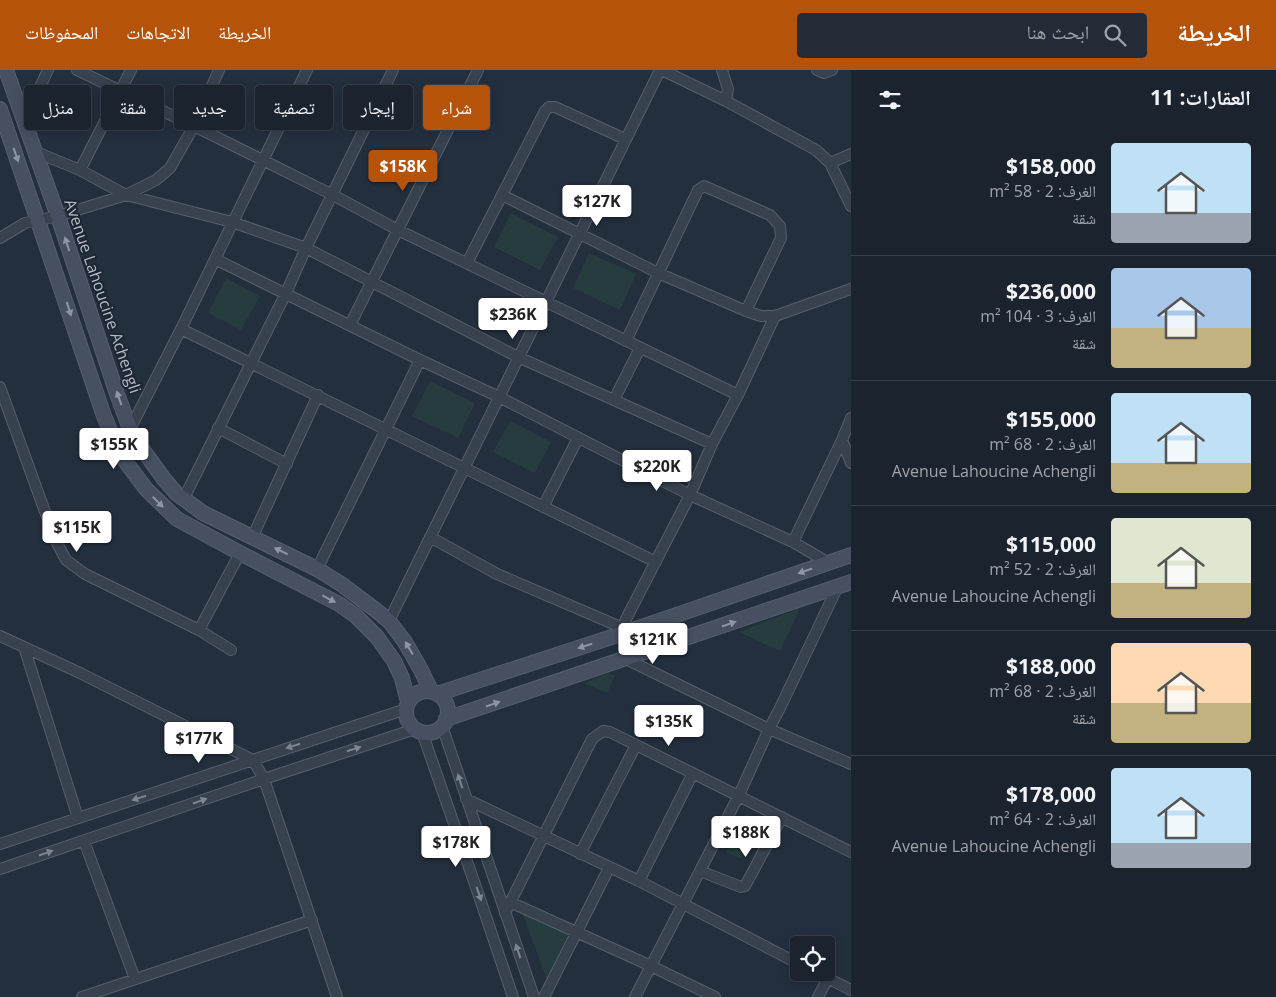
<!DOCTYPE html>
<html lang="ar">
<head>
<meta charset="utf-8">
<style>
  body { margin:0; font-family:"Open Sans","Noto Naskh Arabic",sans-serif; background:#242b36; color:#f1f3f6; direction:rtl; height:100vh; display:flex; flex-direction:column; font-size:19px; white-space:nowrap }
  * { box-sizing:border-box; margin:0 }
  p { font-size:16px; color:#a0a4aa }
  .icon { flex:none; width:28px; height:28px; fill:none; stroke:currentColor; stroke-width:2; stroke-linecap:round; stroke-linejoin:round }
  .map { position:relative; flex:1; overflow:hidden; direction:ltr }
  .sheet { display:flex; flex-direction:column; background:#1b232e; width:425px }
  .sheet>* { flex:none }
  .top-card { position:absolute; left:15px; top:15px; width:475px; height:45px; direction:rtl; display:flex; gap:10px }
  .buttons { position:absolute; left:790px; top:866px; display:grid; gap:10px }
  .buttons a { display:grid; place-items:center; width:45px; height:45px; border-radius:5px; background:#1b232e; box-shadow:0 2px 12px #0003,0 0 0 1px #39404a; font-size:25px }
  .price { position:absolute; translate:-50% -42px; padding:0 11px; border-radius:5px; background:#fff; color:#222; font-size:16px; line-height:32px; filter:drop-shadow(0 1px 2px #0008) }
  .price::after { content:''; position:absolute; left:50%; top:30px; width:15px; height:11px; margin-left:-8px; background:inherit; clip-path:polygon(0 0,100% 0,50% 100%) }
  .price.selected { background:#b45309; color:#fff }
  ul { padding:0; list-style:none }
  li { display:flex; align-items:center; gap:15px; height:125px; padding:0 25px }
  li+li { border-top:1px solid #39404a }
  li span { display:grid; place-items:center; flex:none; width:140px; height:100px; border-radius:5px; color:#555 }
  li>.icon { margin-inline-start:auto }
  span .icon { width:60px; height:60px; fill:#fffc; stroke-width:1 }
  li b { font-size:21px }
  h2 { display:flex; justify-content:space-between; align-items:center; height:60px; padding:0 25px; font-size:21px }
  .tag { padding:0 18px; border-radius:5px; background:#1b232e; box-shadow:0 2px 12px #0003,0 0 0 1px #39404a; font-size:18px; line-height:45px }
  .tag.selected { background:#b45309; color:#fff }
  header { display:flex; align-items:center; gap:30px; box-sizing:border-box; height:70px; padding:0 25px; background:#b45309; color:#fff }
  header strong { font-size:24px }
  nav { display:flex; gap:28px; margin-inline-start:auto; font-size:18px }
  .search { width:350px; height:45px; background:#242b36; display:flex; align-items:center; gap:12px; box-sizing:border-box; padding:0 18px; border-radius:5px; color:#a0a4aa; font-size:19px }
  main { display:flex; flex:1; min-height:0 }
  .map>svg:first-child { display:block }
</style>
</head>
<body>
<header>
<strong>الخريطة</strong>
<div class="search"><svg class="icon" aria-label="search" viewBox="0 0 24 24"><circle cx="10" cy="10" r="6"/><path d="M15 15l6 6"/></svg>ابحث هنا</div>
<nav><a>الخريطة</a><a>الاتجاهات</a><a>المحفوظات</a></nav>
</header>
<main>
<section class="sheet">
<h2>العقارات: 11<svg class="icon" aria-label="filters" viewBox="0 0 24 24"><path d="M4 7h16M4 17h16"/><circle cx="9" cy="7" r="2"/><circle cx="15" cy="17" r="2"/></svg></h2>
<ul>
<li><span style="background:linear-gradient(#bfe0f5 70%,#9aa5b1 0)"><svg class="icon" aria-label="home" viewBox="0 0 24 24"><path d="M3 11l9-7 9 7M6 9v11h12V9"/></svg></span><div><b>$158,000</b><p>الغرف: 2 · 58 m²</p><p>شقة</p></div></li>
<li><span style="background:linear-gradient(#a9c7e8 60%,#c2b280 0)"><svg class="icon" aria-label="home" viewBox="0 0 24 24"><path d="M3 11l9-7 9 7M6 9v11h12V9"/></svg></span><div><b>$236,000</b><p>الغرف: 3 · 104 m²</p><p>شقة</p></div></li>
<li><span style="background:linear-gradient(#bfe0f5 70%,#c2b280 0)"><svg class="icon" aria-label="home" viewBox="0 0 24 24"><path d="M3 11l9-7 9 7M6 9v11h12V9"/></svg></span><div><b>$155,000</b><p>الغرف: 2 · 68 m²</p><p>Avenue Lahoucine Achengli</p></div></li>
<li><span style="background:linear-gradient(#dfe7d0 65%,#c2b280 0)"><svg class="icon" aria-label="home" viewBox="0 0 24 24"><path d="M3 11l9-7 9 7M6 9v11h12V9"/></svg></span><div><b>$115,000</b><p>الغرف: 2 · 52 m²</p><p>Avenue Lahoucine Achengli</p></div></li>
<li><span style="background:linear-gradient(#ffd9b3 60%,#c2b280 0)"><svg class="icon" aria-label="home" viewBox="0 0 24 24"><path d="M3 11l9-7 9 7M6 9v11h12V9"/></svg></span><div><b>$188,000</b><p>الغرف: 2 · 68 m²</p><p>شقة</p></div></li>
<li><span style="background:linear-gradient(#bfe0f5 75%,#9aa5b1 0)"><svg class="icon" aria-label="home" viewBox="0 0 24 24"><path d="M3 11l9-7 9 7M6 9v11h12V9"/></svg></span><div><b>$178,000</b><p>الغرف: 2 · 64 m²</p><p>Avenue Lahoucine Achengli</p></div></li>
</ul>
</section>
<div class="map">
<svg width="851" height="927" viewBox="0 0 851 927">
  <rect width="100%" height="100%" fill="#242f3e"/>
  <path fill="#263c3f" d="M 511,143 L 558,167 L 540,200 L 494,177 Z
    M 589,183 L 636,204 L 620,240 L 573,218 Z
    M 226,208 L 260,226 L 241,260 L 208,243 Z
    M 430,311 L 475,333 L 458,368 L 412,346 Z
    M 510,351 L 551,372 L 535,403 L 493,382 Z
    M 800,538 L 780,581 L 739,562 Z
    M 609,603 L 615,606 L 607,623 L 584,613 Z
    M 746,743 L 761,750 L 741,789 L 726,782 Z
    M 520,837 L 570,860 L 547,910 Z"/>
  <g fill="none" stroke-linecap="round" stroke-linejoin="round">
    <g stroke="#565f6c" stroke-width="12">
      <path id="street" d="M 77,0 L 194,56 L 331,124 L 398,160 L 738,325
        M 662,0 L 726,31 L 816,80 L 830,93 L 851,136
        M 722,0 L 728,19 L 726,31
        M 817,0 L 824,3 L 832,0
        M 24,51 L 48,0
        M 36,82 L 80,100 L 126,125 L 232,152 L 306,178 L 518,287 L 712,374
        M 830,93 L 851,84
        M 80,100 L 131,0
        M 502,125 L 545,41 L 549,37 L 555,37 L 625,69
        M 0,168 L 25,153 L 58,146 L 126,125 L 156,110 L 170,98 L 194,56 L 219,0
        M 215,189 L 420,290 L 499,327 L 690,425 L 793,472 L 829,493
        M 467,193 L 502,125 L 658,203 L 746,241 L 761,246 L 775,246
        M 350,255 L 478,0
        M 181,259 L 656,492
        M 626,271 L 698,120 L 704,116 L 770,145 L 780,156 L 781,168 L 746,241
        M 0,317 L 44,439 L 57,473 L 66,490 L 85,504 L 199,560 L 231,580
        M 614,330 L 640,278
        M 218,358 L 287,394
        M 130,359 L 181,259 L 307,0
        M 842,370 L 851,393
        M 184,428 L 286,223 L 306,178 L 393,0
        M 543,437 L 578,368
        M 253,467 L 257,457 L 318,325
        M 430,467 L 497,504 L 623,558
        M 793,472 L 842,370 L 851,348
        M 317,499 L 420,290
        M 389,551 L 660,0
        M 199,560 L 240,483
        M 624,563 L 623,558 L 626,549 L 690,425 L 712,374 L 738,325 L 775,246 L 851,219
        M 0,566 L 80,603 L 253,690 L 264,709 L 337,927
        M 24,577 L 78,748
        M 626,589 L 769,659 L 851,694
        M 442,656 L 534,927
        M 422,662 L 479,826 L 513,927
        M 466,729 L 639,811 L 799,894
        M 84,771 L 135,909
        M 0,774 L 406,639
        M 580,784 L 636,675
        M 0,799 L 264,709 L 415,659
        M 700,801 L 741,817 L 745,816 L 782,747
        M 639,811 L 693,703
        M 510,832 L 651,896 L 715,927
        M 505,843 L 592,669 L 603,661 L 610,662 L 851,782
        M 816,902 L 851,920
        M 82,927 L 312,850
        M 544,927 L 609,798
        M 635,927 L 739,725 L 769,659 L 780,638 L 838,516
        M 818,927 L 828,908"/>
    </g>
    <g stroke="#565f6c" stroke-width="16">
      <path id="secondary" d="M 6,0 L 58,146 L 117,324 L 130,359 L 140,376 L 164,409 L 176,423 L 203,443 L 317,499 L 341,514 L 377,541 L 389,551 L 405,572 L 421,600 L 431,621
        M 0,39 L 104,346 L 118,380 L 128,395 L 146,419 L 177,449 L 240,483 L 339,534 L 356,546 L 377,567 L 394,591 L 402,608 L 408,632
        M406 642a21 21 0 1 1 42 0a21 21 0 1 1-42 0Z
        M 437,624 L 624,563 L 851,485
        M 446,649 L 851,512"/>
    </g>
    <use href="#street" stroke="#38414e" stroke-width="10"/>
    <use href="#secondary" stroke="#465061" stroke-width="14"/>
  </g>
  <defs><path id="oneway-solid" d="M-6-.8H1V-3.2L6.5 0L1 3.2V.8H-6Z" transform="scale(1.25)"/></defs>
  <g fill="#8e96a5">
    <use href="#oneway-solid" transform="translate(16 85) rotate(71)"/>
    <use href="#oneway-solid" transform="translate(67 174) rotate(-108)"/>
    <use href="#oneway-solid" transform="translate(69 239) rotate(72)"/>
    <use href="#oneway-solid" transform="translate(119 328) rotate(-109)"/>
    <use href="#oneway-solid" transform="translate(158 432) rotate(45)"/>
    <use href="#oneway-solid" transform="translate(281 481) rotate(-154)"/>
    <use href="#oneway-solid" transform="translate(805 501) rotate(161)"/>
    <use href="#oneway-solid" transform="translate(329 529) rotate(28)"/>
    <use href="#oneway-solid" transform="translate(729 554) rotate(-19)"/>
    <use href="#oneway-solid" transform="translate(585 576) rotate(162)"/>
    <use href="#oneway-solid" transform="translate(409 578) rotate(-121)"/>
    <use href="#oneway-solid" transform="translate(493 634) rotate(-19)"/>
  </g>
  <g fill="#7c8592">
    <use href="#oneway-solid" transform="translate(293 676) rotate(162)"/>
    <use href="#oneway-solid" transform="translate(354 679) rotate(-18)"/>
    <use href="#oneway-solid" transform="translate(460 711) rotate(-108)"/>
    <use href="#oneway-solid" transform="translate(139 728) rotate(162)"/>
    <use href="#oneway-solid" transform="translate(200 731) rotate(-19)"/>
    <use href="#oneway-solid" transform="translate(46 783) rotate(-19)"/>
    <use href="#oneway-solid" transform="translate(479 824) rotate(71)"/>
    <use href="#oneway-solid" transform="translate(518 881) rotate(-109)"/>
  </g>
  <g text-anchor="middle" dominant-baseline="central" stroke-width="4" stroke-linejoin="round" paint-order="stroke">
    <g font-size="16" fill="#b4bcc9" stroke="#1d2633">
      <text transform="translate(103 226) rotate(71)">Avenue Lahoucine Achengli</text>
    </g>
  </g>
</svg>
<div class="buttons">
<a><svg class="icon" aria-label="locate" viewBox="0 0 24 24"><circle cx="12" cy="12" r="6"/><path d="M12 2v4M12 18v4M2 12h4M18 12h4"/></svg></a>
</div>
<b class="price selected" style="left:403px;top:122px">$158K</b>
<b class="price" style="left:597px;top:157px">$127K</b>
<b class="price" style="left:513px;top:270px">$236K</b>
<b class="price" style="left:114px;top:400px">$155K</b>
<b class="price" style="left:657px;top:422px">$220K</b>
<b class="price" style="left:77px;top:483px">$115K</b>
<b class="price" style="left:653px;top:595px">$121K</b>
<b class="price" style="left:669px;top:677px">$135K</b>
<b class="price" style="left:199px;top:694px">$177K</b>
<b class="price" style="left:746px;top:788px">$188K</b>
<b class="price" style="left:456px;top:798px">$178K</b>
<div class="top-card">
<a class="tag selected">شراء</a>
<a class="tag">إيجار</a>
<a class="tag">تصفية</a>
<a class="tag">جديد</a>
<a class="tag">شقة</a>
<a class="tag">منزل</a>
</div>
</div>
</main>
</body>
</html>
